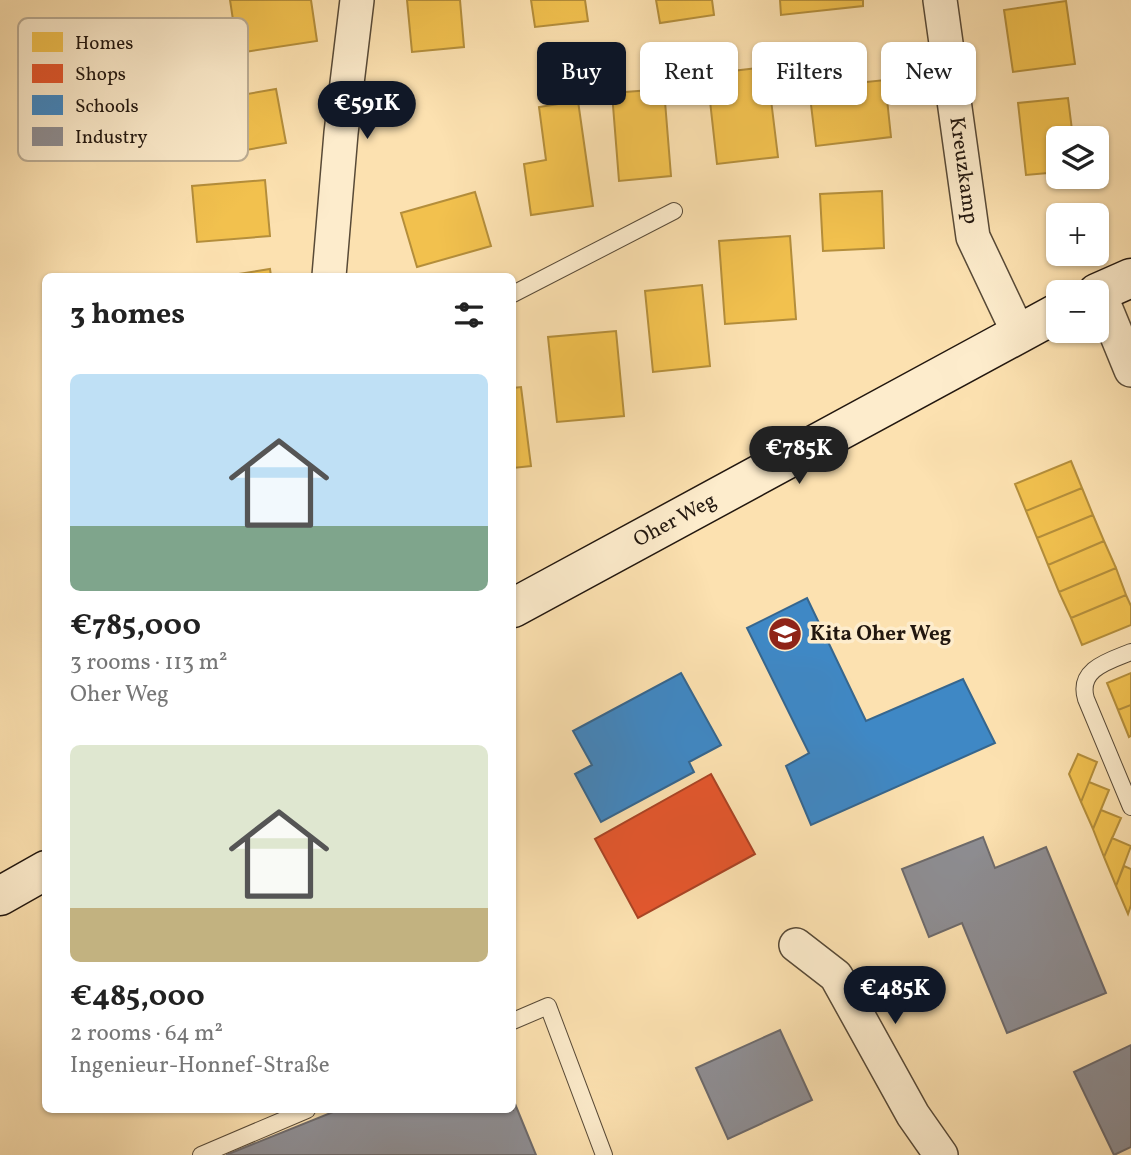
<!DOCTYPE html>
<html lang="en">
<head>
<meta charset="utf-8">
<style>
  body { margin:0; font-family:Vollkorn,serif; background:#f6f6f6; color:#222; height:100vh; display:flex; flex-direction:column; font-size:26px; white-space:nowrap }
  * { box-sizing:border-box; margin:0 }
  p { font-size:23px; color:#767676 }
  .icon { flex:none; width:38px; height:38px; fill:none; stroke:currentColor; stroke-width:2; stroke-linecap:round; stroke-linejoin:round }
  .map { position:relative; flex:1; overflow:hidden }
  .details { position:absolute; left:42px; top:273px; width:474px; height:840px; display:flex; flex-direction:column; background:#fff; border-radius:10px; box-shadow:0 2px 5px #0004 }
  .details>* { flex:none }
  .guide { position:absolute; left:537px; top:42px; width:488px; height:63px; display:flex; gap:14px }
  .tools { position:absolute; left:1046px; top:126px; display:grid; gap:14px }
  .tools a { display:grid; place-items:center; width:63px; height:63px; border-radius:10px; background:#fff; box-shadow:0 2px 5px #0004; font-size:35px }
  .price { position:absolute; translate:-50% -60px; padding:0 16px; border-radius:24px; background:#111827; color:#fff; font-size:23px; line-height:46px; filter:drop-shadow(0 2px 4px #0008) }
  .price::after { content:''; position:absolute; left:50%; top:42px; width:21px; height:16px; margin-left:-10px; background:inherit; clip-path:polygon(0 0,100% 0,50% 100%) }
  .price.current { background:#222; color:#fff }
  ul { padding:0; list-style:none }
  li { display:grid; align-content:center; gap:14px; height:371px; padding:0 28px }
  li span { display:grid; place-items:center; height:217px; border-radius:10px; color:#555 }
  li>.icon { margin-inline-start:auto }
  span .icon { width:126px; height:126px; fill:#fffc; stroke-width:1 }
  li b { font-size:30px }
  h2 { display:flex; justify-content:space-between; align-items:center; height:84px; padding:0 28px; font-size:30px }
  .chip { padding:0 24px; border-radius:10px; background:#fff; box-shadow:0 2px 5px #0004; font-size:24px; line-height:63px }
  .chip.current { background:#111827; color:#fff }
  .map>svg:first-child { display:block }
</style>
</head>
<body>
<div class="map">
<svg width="1131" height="1155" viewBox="0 0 1131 1155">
  <rect width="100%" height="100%" fill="#fce1b0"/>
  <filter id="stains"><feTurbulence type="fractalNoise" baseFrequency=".00286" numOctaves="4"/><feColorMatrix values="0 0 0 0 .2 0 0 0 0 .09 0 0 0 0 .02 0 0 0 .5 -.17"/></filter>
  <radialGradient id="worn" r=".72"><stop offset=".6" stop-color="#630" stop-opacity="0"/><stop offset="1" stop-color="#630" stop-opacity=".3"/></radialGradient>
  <path fill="#f2c14e" stroke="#b48e3b" stroke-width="2" d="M 230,0 L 311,0 L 317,41 L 238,53 Z
    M 407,0 L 460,0 L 464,47 L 412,52 Z
    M 531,0 L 585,0 L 588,21 L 535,27 Z
    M 656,0 L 712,0 L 714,15 L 660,23 Z
    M 780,0 L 863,0 L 863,6 L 781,15 Z
    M 1066,1 L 1075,64 L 1013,72 L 1004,10 Z
    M 767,67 L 778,157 L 717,164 L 707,74 Z
    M 885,80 L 891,137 L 816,146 L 809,88 Z
    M 276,89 L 286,143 L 223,154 L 213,100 Z
    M 664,89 L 671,176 L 619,181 L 612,93 Z
    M 1068,98 L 1073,138 L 1059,138 L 1059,172 L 1026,175 L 1018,103 Z
    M 578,101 L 593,206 L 531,215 L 524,164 L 546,160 L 539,107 Z
    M 265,180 L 270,236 L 197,242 L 192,186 Z
    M 882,191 L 884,248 L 823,251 L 820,194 Z
    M 475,192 L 491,246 L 417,267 L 401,213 Z
    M 790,236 L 796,319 L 725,324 L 719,241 Z
    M 270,269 L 271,276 L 226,276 Z
    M 702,285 L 710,366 L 653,372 L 645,291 Z
    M 616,331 L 624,416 L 557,422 L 548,337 Z
    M 521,387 L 531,466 L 513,468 L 513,388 Z
    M 1071,461 L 1082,488 L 1026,511 L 1015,484 Z
    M 1082,488 L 1093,515 L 1037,538 L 1026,511 Z
    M 1093,515 L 1104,541 L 1048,565 L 1037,538 Z
    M 1104,541 L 1116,568 L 1059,592 L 1048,565 Z
    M 1116,568 L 1126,595 L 1071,618 L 1059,592 Z
    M 1126,595 L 1131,606 L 1131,625 L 1082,645 L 1071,618 Z
    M 1131,673 L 1131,705 L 1118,710 L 1107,683 Z
    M 1131,705 L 1131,736 L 1129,737 L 1118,710 Z
    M 1078,754 L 1097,762 L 1081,802 L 1069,774 Z
    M 1089,782 L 1109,790 L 1093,829 L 1081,802 Z
    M 1101,810 L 1121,818 L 1104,857 L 1093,829 Z
    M 1112,838 L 1131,846 L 1116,886 L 1104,857 Z
    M 1124,866 L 1131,869 L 1131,905 L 1128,914 L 1116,886 Z"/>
  <path fill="#e4572e" stroke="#aa4425" stroke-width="2" d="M 711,774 L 755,854 L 638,918 L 595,839 Z"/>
  <path fill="#3f88c5" stroke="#36668e" stroke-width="2" d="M 807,598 L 866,721 L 963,679 L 995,743 L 811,825 L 786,766 L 809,753 L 747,628 Z
    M 681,673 L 721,745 L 689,762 L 694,772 L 601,822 L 575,774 L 592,765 L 573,731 Z"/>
  <path fill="#8d8d92" stroke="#6d6a6b" stroke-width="2" d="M 983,837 L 995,868 L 1046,847 L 1106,993 L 1007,1033 L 962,923 L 929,937 L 902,869 Z
    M 780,1030 L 812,1100 L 728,1139 L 696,1068 Z
    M 1131,1045 L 1131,1147 L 1114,1155 L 1074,1072 Z
    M 513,1099 L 536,1155 L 226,1155 L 338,1110 L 513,1110 Z"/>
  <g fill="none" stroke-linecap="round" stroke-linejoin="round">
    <g stroke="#584a37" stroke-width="18">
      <path id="lane" d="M 513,294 L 674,211
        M 1131,652 C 1109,661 1077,669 1086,699 L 1131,807
        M 513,1021 L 548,1006 L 604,1155
        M 201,1155 L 307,1110"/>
    </g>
    <g stroke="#584a37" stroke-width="36">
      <g id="street">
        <path id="s1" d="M 940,0 L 973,237 L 1018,332"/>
        <path d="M 329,276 L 341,133 L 357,0"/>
        <path d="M 1099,292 L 1131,370"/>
        <path d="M 796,945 L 836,976 L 913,1115 L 941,1155"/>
      </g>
    </g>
    <g stroke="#22170f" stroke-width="41">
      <g id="secondary">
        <path d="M 1097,293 L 1131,278"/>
        <path id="s2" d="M 513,608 L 1059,312"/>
        <path d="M 0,896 L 46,870"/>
      </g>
    </g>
    <use href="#lane" stroke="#fdeccc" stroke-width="16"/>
    <use href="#street" stroke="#fdeccc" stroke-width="33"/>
    <use href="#secondary" stroke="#fdeccc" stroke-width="38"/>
  </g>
  <defs>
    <g id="school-disc" transform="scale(1.75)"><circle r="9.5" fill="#8f2418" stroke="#fdeccc"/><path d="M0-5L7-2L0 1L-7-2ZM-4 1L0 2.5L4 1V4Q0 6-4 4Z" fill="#fff"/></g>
  </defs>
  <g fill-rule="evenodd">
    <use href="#school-disc" x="785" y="634"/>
  </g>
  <g text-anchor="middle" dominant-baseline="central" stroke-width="7" stroke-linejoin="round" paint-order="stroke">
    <g font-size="21" fill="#22170f" stroke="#fdeccc">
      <text stroke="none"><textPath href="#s1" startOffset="172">Kreuzkamp</textPath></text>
      <text stroke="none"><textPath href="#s2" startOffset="184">Oher Weg</textPath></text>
    </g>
    <g font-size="21" font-weight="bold" fill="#22170f" stroke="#fdeccc" text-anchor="start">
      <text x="810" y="634">Kita Oher Weg</text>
    </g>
  </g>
  <rect x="18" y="18" width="230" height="143" rx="10" fill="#fdeccc" stroke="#bbac93" stroke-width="2"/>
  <rect x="32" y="32" width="31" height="20" fill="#f2c14e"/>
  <rect x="32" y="64" width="31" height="19" fill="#e4572e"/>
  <rect x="32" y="95" width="31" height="20" fill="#3f88c5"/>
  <rect x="32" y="127" width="31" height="19" fill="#8d8d92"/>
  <g font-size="19" fill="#22170f">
    <text x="75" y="49">Homes</text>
    <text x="75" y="80">Shops</text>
    <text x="75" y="112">Schools</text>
    <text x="75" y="143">Industry</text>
  </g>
  <rect width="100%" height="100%" filter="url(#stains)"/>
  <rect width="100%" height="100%" fill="url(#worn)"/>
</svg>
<div class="tools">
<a><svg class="icon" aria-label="layers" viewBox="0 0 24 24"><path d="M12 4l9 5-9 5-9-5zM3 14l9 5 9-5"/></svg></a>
<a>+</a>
<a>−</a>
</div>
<b class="price" style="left:367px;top:141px">€591K</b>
<b class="price current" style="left:799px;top:486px">€785K</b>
<b class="price" style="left:895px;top:1026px">€485K</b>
<div class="guide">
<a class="chip current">Buy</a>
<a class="chip">Rent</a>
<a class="chip">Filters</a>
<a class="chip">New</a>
</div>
<section class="details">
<h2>3 homes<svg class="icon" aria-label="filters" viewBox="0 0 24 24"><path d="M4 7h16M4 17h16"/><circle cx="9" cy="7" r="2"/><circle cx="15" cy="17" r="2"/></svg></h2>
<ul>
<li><span style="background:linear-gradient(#bfe0f5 70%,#7fa58c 0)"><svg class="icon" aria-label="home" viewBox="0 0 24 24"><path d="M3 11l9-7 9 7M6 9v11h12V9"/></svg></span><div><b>€785,000</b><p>3 rooms · 113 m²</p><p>Oher Weg</p></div></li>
<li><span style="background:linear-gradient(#dfe7d0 75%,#c2b280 0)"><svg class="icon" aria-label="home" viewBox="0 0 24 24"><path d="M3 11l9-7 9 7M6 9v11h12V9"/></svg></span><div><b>€485,000</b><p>2 rooms · 64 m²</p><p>Ingenieur-Honnef-Straße</p></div></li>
</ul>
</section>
</div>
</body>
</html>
